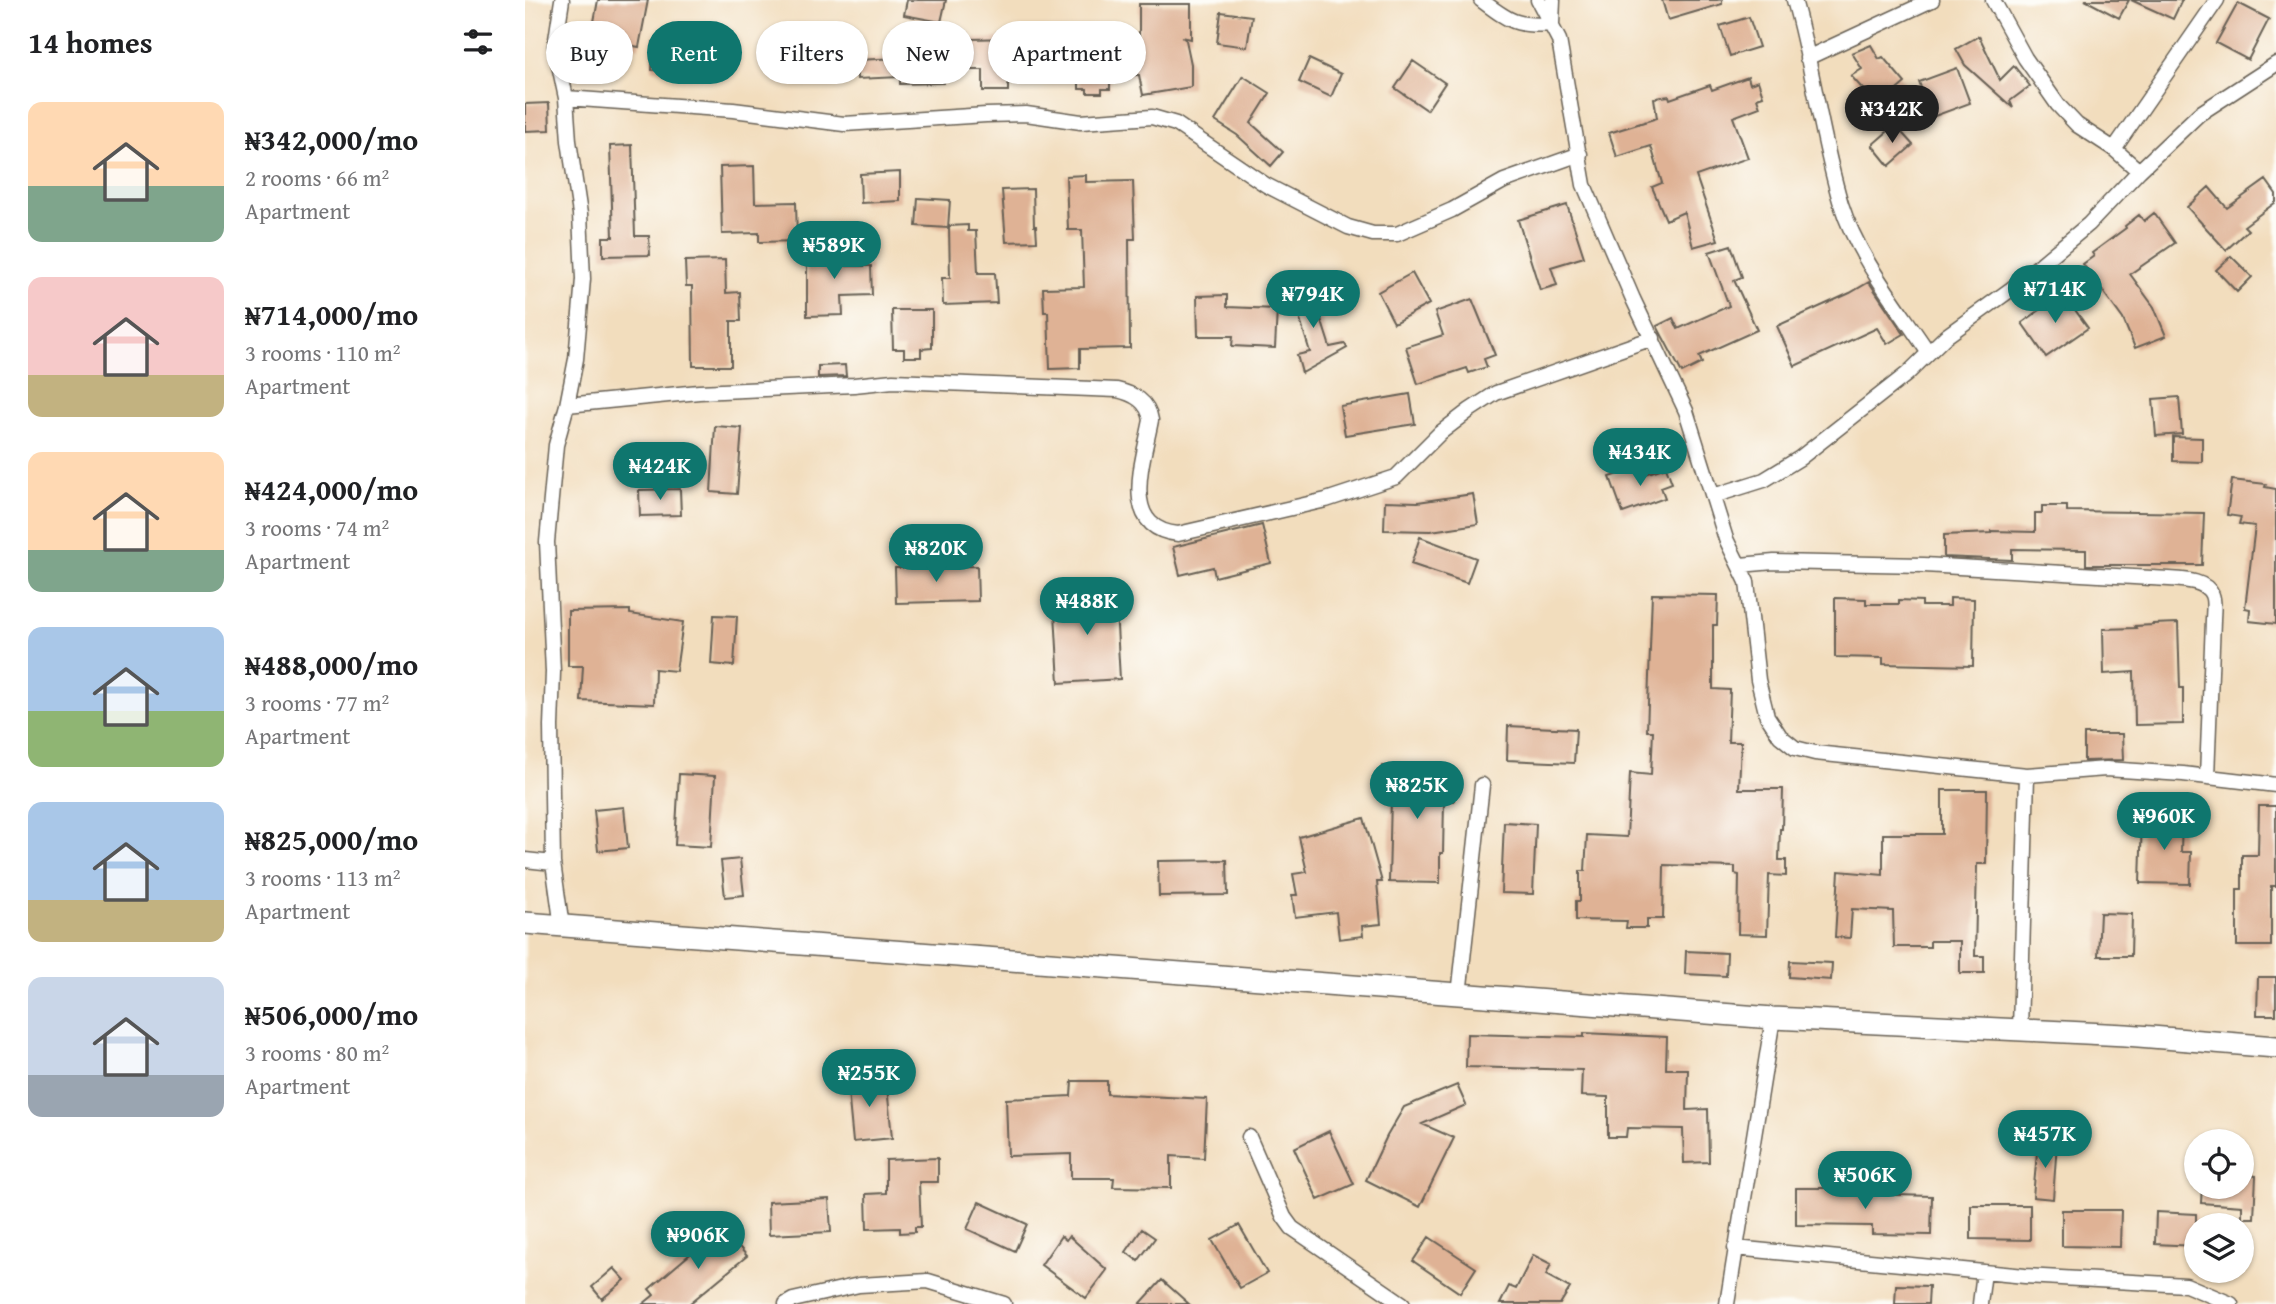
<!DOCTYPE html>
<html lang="en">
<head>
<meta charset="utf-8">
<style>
  body { margin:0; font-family:"Gentium Book Plus",serif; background:#f6f6f6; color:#202124; height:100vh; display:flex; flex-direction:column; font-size:26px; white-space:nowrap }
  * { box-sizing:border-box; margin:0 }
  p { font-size:23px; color:#757577 }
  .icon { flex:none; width:38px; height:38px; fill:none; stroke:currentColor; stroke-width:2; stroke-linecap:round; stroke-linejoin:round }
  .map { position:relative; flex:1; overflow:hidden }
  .drawer { display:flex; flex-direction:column; background:#fff; width:525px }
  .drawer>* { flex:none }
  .top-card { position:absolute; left:21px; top:21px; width:665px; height:63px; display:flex; gap:14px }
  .fabs { position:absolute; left:1659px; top:1129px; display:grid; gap:14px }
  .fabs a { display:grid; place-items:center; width:70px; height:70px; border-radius:50%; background:#fff; box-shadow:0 2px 5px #0004; font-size:35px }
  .price { position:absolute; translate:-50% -60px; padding:0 16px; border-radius:24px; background:#0f766e; color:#fff; font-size:23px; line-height:46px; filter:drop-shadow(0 2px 4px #0008) }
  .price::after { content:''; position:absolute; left:50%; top:42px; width:21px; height:16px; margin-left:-10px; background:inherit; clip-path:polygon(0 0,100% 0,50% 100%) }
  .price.current { background:#222; color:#fff }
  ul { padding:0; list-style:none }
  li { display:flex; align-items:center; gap:21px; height:175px; padding:0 28px }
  li span { display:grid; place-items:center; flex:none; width:196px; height:140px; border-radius:14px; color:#555 }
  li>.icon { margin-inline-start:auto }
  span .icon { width:84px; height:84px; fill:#fffc; stroke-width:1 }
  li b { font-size:30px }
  h2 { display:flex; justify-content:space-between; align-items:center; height:84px; padding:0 28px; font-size:30px }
  .chip { padding:0 24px; border-radius:32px; background:#fff; box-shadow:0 2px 5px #0004; font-size:24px; line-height:63px }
  .chip.current { background:#0f766e; color:#fff }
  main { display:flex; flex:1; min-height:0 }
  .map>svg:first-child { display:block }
</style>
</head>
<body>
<main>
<section class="drawer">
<h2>14 homes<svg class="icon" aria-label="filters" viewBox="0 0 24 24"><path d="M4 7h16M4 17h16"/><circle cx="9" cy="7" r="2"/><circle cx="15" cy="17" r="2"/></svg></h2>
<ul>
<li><span style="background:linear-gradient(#ffd9b3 60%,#7fa58c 0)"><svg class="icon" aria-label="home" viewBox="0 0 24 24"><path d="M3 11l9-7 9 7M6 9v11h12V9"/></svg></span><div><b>₦342,000/mo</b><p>2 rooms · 66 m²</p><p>Apartment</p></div></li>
<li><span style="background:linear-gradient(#f6c9c9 70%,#c2b280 0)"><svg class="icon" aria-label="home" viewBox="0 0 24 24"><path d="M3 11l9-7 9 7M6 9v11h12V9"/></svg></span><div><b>₦714,000/mo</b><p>3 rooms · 110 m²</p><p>Apartment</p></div></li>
<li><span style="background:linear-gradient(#ffd9b3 70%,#7fa58c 0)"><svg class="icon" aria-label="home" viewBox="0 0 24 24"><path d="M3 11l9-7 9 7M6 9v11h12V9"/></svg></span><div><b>₦424,000/mo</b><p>3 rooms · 74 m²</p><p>Apartment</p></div></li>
<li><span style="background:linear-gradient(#a9c7e8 60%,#8fb573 0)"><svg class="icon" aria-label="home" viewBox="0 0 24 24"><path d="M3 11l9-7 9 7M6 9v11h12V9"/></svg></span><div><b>₦488,000/mo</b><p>3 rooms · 77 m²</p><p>Apartment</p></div></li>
<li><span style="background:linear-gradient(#a9c7e8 70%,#c2b280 0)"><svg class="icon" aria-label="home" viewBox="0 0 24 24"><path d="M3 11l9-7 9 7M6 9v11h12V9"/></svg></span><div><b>₦825,000/mo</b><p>3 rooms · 113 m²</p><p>Apartment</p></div></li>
<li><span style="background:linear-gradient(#c9d6e8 70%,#9aa5b1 0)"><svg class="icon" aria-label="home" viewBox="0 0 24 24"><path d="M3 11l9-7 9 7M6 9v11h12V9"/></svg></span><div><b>₦506,000/mo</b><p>3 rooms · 80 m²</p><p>Apartment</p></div></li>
</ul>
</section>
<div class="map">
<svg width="1751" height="1304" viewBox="0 0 1751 1304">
  <rect width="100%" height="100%" fill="#fdfcf7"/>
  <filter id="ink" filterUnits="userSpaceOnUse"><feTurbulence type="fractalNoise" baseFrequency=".0143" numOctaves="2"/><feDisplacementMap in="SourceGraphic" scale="14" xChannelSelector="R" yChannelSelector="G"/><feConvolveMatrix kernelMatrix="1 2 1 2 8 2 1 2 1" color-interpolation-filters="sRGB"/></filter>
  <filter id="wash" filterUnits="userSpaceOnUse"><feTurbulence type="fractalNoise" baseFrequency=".00686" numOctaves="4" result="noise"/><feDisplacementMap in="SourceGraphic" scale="28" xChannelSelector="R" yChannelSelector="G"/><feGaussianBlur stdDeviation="1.57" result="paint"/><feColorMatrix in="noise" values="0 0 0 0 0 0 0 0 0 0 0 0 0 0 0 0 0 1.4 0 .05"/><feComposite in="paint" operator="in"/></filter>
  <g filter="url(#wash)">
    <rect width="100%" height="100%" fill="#f2ddbd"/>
    <g id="blocks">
      <path fill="#dfb295" d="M 73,0 L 123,0 L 114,47 L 66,38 Z
        M 382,0 L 421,0 L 416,22 L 379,15 Z
        M 1137,0 L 1197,0 L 1197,4 L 1143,20 Z
        M 1560,0 L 1604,0 L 1594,18 Z
        M 1606,0 L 1657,0 L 1648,19 Z
        M 1713,3 L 1744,19 L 1723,60 L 1691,43 Z
        M 614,4 L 666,4 L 666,39 L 657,37 L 661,40 L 666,64 L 666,87 L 618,95 L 614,75 L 585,75 L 585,89 L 577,89 L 577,93 L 562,93 L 562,89 L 554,89 L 554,63 L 483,63 L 483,91 L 458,91 L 458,70 L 418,70 L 418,83 L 375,84 L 375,77 L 332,79 L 331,60 L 375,58 L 374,41 L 483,38 L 535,38 L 535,42 L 614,43 Z
        M 696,12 L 727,16 L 722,47 L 692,43 Z
        M 1224,17 L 1234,47 L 1205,56 L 1195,26 Z
        M 264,24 L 287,25 L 287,38 L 291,38 L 290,67 L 269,66 L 270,40 L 264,39 Z
        M 1454,36 L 1475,80 L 1489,66 L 1505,86 L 1485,101 L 1488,108 L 1440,65 L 1431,49 Z
        M 128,42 L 167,44 L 166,72 L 127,70 Z
        M 1346,45 L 1354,59 L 1358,57 L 1380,83 L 1353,106 L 1326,76 L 1337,69 L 1327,53 Z
        M 784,59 L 816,74 L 806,97 L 774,82 Z
        M 888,61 L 920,83 L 902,110 L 870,88 Z
        M 1432,68 L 1445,103 L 1407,117 L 1394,82 Z
        M 718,76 L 745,93 L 726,123 L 758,152 L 746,166 L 712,135 L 690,121 Z
        M 1223,77 L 1225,84 L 1233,81 L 1238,96 L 1232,98 L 1235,107 L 1208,117 L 1223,158 L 1171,176 L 1193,240 L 1168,247 L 1159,212 L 1141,220 L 1127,187 L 1137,183 L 1126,146 L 1092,157 L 1084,133 L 1132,118 L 1129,98 L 1144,96 L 1145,99 L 1185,85 L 1187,90 Z
        M 24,103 L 25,130 L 0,131 L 0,104 Z
        M 1370,125 L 1388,145 L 1364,166 L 1347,145 Z
        M 107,145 L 110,236 L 124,236 L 125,255 L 78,256 L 78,237 L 88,237 L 85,146 Z
        M 229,166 L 230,203 L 271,202 L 272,241 L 234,242 L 234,233 L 197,234 L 195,167 Z
        M 375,172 L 375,201 L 336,203 L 335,174 Z
        M 561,175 L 561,182 L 608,181 L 610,239 L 604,239 L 605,348 L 555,349 L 555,368 L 525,369 L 523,312 L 519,312 L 518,288 L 559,287 L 557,230 L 543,230 L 541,176 Z
        M 1741,180 L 1751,194 L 1751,202 L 1719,226 L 1723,230 L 1701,250 L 1662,207 L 1684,187 L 1702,208 Z
        M 508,189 L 509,226 L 511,226 L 512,241 L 481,242 L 477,190 Z
        M 393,198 L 425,200 L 423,228 L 391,226 Z
        M 1042,205 L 1059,257 L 1026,267 L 1032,285 L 1015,290 L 993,220 Z
        M 1629,213 L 1650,243 L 1605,274 L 1629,307 L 1641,336 L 1610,348 L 1598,319 L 1558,264 L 1569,256 L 1567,253 L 1601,228 L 1600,226 L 1614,215 L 1619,221 Z
        M 443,225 L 443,231 L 451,231 L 453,273 L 470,273 L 472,303 L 418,305 L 417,278 L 425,278 L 424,226 Z
        M 1206,245 L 1217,277 L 1209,280 L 1232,330 L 1174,356 L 1177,363 L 1157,373 L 1132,326 L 1148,318 L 1153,329 L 1204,306 L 1184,252 Z
        M 322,248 L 322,266 L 346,266 L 347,295 L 317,296 L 318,315 L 282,316 L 282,250 Z
        M 1706,256 L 1727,277 L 1712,292 L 1691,270 Z
        M 200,260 L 201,293 L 215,292 L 216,321 L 206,321 L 206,366 L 168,366 L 167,286 L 161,286 L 160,261 Z
        M 887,273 L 904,304 L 869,323 L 853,292 Z
        M 1344,282 L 1379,334 L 1362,344 L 1352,328 L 1270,366 L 1252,326 L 1325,293 Z
        M 785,284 L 805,347 L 820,344 L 822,348 L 777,373 L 772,355 L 785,352 L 766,291 Z
        M 702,295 L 702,307 L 752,309 L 750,348 L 707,346 L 708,336 L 673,336 L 672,296 Z
        M 1529,295 L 1533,301 L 1540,296 L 1563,328 L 1521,357 L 1497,323 L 1515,310 L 1513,306 Z
        M 947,299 L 970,355 L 959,359 L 962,367 L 944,373 L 942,368 L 893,384 L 881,347 L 918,335 L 910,312 Z
        M 367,310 L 407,310 L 407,348 L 396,349 L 396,357 L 379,357 L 379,349 L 368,349 Z
        M 320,365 L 321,376 L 293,377 L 293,366 Z
        M 885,394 L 890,424 L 820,435 L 815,406 Z
        M 1654,397 L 1657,434 L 1631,436 L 1628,399 Z
        M 190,426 L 217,428 L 212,494 L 186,492 Z
        M 1648,437 L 1677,438 L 1677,462 L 1648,461 Z
        M 1115,467 L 1118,475 L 1141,467 L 1147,483 L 1136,487 L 1140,498 L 1098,513 L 1085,477 Z
        M 1707,480 L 1741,484 L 1740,487 L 1751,489 L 1751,624 L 1724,621 L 1725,609 L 1720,608 L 1730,526 L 1714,524 L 1716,517 L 1702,515 Z
        M 155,489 L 156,515 L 115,516 L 114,490 Z
        M 948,494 L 953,524 L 906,531 L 859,530 L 860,501 L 893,502 Z
        M 1517,506 L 1542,506 L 1542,511 L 1679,513 L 1677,565 L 1561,565 L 1561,550 L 1487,549 L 1487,560 L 1419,557 L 1419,535 L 1466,533 L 1466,531 L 1510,532 L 1510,513 L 1517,513 Z
        M 737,525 L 746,563 L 690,577 L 688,567 L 655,575 L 648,547 Z
        M 895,537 L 951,558 L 942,583 L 886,564 Z
        M 452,566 L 453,601 L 371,603 L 370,568 Z
        M 590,591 L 595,679 L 534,683 L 529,595 Z
        M 1127,594 L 1193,595 L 1192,625 L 1188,625 L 1188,689 L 1205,690 L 1203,742 L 1216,742 L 1214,789 L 1258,789 L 1257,829 L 1255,829 L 1254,860 L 1261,860 L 1261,876 L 1244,875 L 1242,935 L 1213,934 L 1214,875 L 1210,874 L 1210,867 L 1139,865 L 1138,919 L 1122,919 L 1122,928 L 1101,928 L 1102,921 L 1051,920 L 1051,901 L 1055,901 L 1055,871 L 1060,871 L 1062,835 L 1102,837 L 1105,773 L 1126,775 L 1128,731 L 1122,731 Z
        M 1310,598 L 1341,599 L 1341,604 L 1374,604 L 1374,600 L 1397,601 L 1397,606 L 1425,606 L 1425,598 L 1449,599 L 1448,666 L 1358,664 L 1358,658 L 1310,657 Z
        M 105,610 L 105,614 L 158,622 L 151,671 L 130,669 L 129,704 L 56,701 L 58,666 L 43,666 L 43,611 Z
        M 189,615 L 212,616 L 209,666 L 186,664 Z
        M 1653,623 L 1655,688 L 1658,688 L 1658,724 L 1610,725 L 1609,672 L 1579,674 L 1578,629 L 1611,628 L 1610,626 L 1628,625 L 1628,624 Z
        M 983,726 L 1051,729 L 1049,763 L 982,760 Z
        M 1559,734 L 1597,734 L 1598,760 L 1559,761 Z
        M 857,766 L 930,770 L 929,801 L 919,801 L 918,853 L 915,853 L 915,883 L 864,882 L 866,797 L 855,797 Z
        M 154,774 L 190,776 L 186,847 L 150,845 Z
        M 1417,790 L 1462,790 L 1461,864 L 1452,864 L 1450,956 L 1459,956 L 1459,973 L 1435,973 L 1435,941 L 1405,941 L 1405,947 L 1369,947 L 1368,911 L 1327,909 L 1325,938 L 1310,937 L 1314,871 L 1358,875 L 1358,834 L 1417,834 Z
        M 1734,806 L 1751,806 L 1751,886 L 1746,886 L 1746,946 L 1712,946 L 1712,889 L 1717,889 L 1717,855 L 1733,855 Z
        M 99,807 L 103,848 L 73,851 L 69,810 Z
        M 1617,817 L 1657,818 L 1656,852 L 1666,852 L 1665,884 L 1615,883 Z
        M 839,818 L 857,882 L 852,882 L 856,924 L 837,926 L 838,936 L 814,939 L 811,912 L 770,917 L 767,895 L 772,895 L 768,874 L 782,872 L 774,837 Z
        M 979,822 L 1011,824 L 1008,894 L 976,893 Z
        M 215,859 L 219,895 L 200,897 L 196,861 Z
        M 702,860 L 703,895 L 634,896 L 633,861 Z
        M 1575,913 L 1607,914 L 1606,956 L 1573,956 Z
        M 1161,951 L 1202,953 L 1201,976 L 1160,974 Z
        M 1265,961 L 1307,963 L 1306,980 L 1264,977 Z
        M 1733,977 L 1751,977 L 1751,1015 L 1732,1015 Z
        M 1059,1033 L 1142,1037 L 1141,1069 L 1163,1069 L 1162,1110 L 1183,1109 L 1184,1162 L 1159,1163 L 1158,1129 L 1102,1128 L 1101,1137 L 1083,1137 L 1083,1097 L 1056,1096 L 1057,1070 L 941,1067 L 942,1034 L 1059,1037 Z
        M 361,1076 L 367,1138 L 328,1142 L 322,1080 Z
        M 547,1081 L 582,1081 L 582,1094 L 682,1099 L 679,1158 L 646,1156 L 646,1188 L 588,1187 L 589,1178 L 546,1178 L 546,1154 L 483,1156 L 481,1099 L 546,1096 Z
        M 932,1085 L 941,1105 L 897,1124 L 929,1138 L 895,1207 L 841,1180 L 862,1136 L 879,1107 Z
        M 804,1131 L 829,1184 L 793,1200 L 769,1148 Z
        M 1513,1141 L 1532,1142 L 1528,1199 L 1508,1197 Z
        M 413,1158 L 413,1182 L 394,1182 L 396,1227 L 390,1227 L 390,1232 L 375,1233 L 375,1228 L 342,1229 L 341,1194 L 361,1193 L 361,1160 Z
        M 1717,1175 L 1731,1176 L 1729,1218 L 1717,1218 L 1717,1206 L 1676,1203 L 1677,1186 L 1717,1186 Z
        M 1271,1188 L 1334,1188 L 1334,1194 L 1407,1196 L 1406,1235 L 1347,1234 L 1347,1226 L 1271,1225 Z
        M 304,1199 L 306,1232 L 244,1235 L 243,1202 Z
        M 454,1202 L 502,1224 L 490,1251 L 442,1229 Z
        M 1446,1205 L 1505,1205 L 1505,1240 L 1446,1239 Z
        M 1537,1210 L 1596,1210 L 1595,1247 L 1537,1246 Z
        M 1631,1212 L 1671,1214 L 1671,1246 L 1630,1244 Z
        M 714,1225 L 742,1273 L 715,1288 L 687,1240 Z
        M 197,1227 L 222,1256 L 164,1304 L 118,1304 L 129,1295 L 124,1289 Z
        M 617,1229 L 630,1238 L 613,1261 L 601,1252 Z
        M 536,1236 L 541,1240 L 544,1236 L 582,1270 L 561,1298 L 516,1265 Z
        M 904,1237 L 951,1268 L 935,1293 L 888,1261 Z
        M 1008,1255 L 1026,1264 L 1021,1275 L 1045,1288 L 1035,1304 L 975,1304 L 984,1286 L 991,1289 Z
        M 89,1268 L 100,1280 L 77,1299 L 67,1287 Z
        M 637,1280 L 664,1304 L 615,1304 Z
        M 1371,1285 L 1404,1286 L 1403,1304 L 1370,1304 Z"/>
    </g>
  </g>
  <g filter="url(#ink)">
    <use href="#blocks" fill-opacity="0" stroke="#676054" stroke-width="2"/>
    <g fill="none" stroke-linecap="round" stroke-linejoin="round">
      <g stroke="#676054" stroke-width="17">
        <path id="minor" d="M 956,0 C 984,21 991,27 1027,24 L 1028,0
          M 1013,0 L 1034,40 L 1059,185 L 1108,299 L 1161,411 L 1201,539 L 1222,582 L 1233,680 L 1242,716 L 1255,736 L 1270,748 L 1290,753 L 1502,775 L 1581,769 L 1658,774 L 1751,785
          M 1269,0 C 1288,67 1296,137 1316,204 C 1333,258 1372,305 1403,352
          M 1468,0 L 1500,58 L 1533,105 L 1552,125 L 1589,149 L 1614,171
          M 1282,58 L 1407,0
          M 41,98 L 208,110 L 319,124 L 461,115 L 501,114 L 556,122 L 627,117 L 651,124 L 741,185 L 823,227 L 848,234 L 872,234 L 927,210 L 979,181 L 1055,154
          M 1589,149 L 1692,0
          M 42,405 L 174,392 L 329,385 L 368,381 L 592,390 C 609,394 623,401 626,420 C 619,459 593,528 653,534 L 801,500 L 871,477 L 915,433 L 945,410 L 971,393 L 1128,338
          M 1188,496 L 1239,480 L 1275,458 L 1382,374 L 1420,337 L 1485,290 L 1564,224 L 1614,171 L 1674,114 L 1751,64
          M 1215,565 L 1249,562 L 1399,565 L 1644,579 C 1658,580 1681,580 1687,595 C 1690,602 1688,613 1688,620 L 1682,777
          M 0,860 L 28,863
          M 37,927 L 28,863 L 26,726 L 28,672 L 22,542 L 31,445 L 42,405 L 51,359 L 58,279 L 55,214 L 44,141 L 41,98 L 30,46 L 37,0
          M 934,995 L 957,785
          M 1495,1030 L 1502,775
          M 724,1137 L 759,1217 L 767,1228 L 878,1304
          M 1210,1248 L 1500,1276 L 1661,1285 L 1706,1304
          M 261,1304 L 268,1300 L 334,1285 L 403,1281 L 479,1304
          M 1202,1304 L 1248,1018
          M 1455,1304 L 1459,1272"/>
      </g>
      <g stroke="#676054" stroke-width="24">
        <path id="secondary" d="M 0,923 L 1248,1018 L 1601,1035 L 1751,1047"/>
      </g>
      <use href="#minor" stroke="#fff" stroke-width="14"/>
      <use href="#secondary" stroke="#fff" stroke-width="21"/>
    </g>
  </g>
</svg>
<div class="fabs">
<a><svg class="icon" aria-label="locate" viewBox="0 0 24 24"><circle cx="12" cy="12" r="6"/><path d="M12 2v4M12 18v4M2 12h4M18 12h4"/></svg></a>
<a><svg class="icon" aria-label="layers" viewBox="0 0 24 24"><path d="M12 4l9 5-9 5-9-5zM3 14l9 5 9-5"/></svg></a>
</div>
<b class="price current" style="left:1367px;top:145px">₦342K</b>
<b class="price" style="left:309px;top:281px">₦589K</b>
<b class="price" style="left:1530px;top:325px">₦714K</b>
<b class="price" style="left:788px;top:330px">₦794K</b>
<b class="price" style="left:1115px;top:488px">₦434K</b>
<b class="price" style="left:135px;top:502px">₦424K</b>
<b class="price" style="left:411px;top:584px">₦820K</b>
<b class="price" style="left:562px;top:637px">₦488K</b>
<b class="price" style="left:892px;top:821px">₦825K</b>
<b class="price" style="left:1639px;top:852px">₦960K</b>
<b class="price" style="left:344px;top:1109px">₦255K</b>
<b class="price" style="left:1520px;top:1170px">₦457K</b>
<b class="price" style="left:1340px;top:1211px">₦506K</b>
<b class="price" style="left:173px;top:1271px">₦906K</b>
<div class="top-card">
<a class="chip">Buy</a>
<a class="chip current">Rent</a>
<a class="chip">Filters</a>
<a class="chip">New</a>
<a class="chip">Apartment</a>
</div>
</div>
</main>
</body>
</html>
